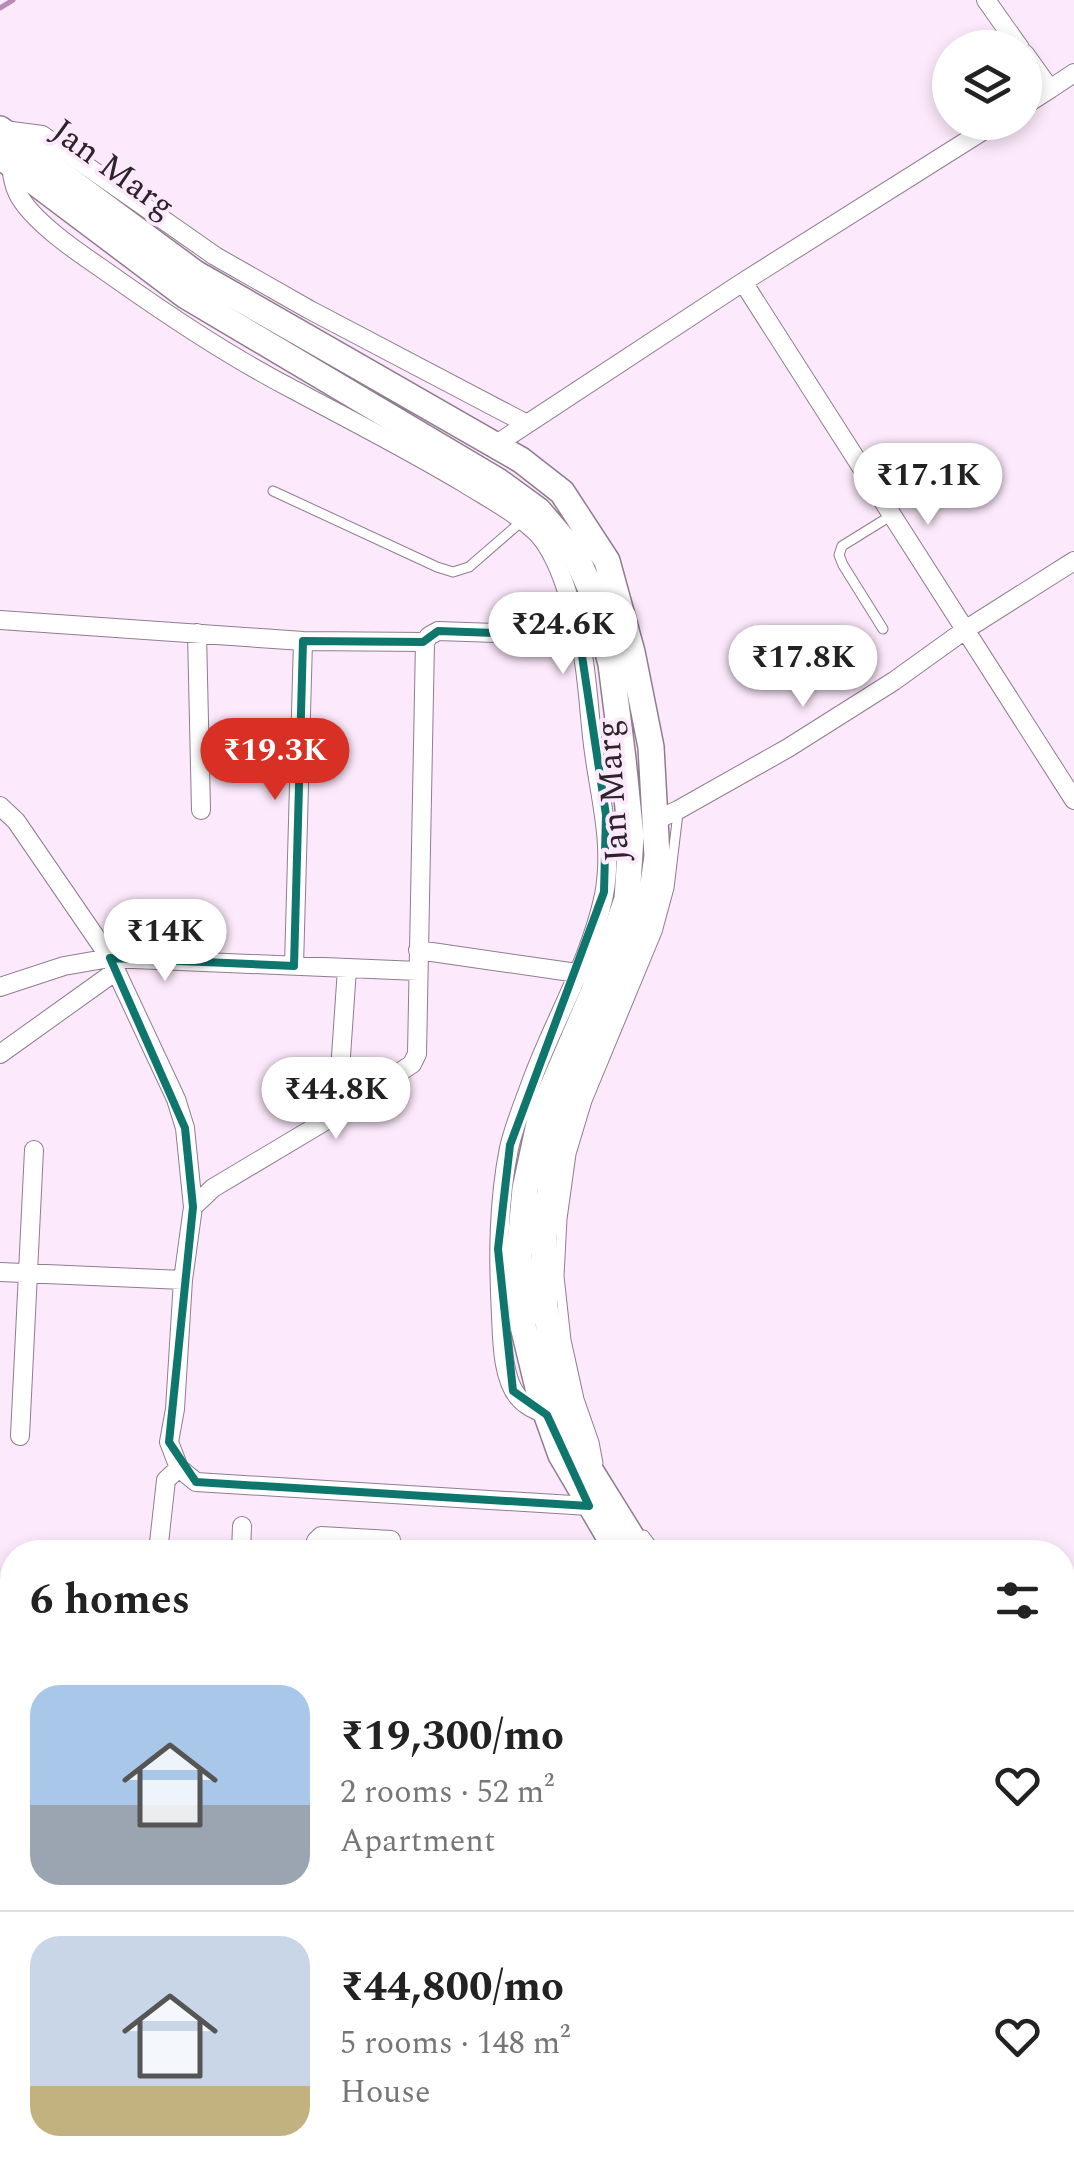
<!DOCTYPE html>
<html lang="en">
<head>
<meta charset="utf-8">
<style>
  body { margin:0; font-family:Spectral,serif; background:#f6f6f6; color:#222; height:100vh; display:flex; flex-direction:column; font-size:38px; white-space:nowrap }
  * { box-sizing:border-box; margin:0 }
  p { font-size:32px; color:#767676 }
  .icon { flex:none; width:55px; height:55px; fill:none; stroke:currentColor; stroke-width:2; stroke-linecap:round; stroke-linejoin:round }
  .map { position:relative; flex:1; overflow:hidden }
  .side { position:absolute; left:0px; top:1540px; width:1075px; height:640px; display:flex; flex-direction:column; background:#fff; border-radius:40px 40px 0 0; box-shadow:0 5px 15px #0003 }
  .side>* { flex:none }
  .controls { position:absolute; left:932px; top:30px; display:grid; gap:20px }
  .controls a { display:grid; place-items:center; width:110px; height:110px; border-radius:50%; background:#fff; box-shadow:0 5px 15px #0003; font-size:50px }
  .price { position:absolute; translate:-50% -85px; padding:0 22px; border-radius:35px; background:#fff; color:#222; font-size:32px; line-height:65px; filter:drop-shadow(0 2px 5px #0008) }
  .price::after { content:''; position:absolute; left:50%; top:60px; width:30px; height:22px; margin-left:-15px; background:inherit; clip-path:polygon(0 0,100% 0,50% 100%) }
  .price.current { background:#d93025; color:#fff }
  ul { padding:0; list-style:none }
  li { display:flex; align-items:center; gap:30px; height:250px; padding:0 30px }
  li+li { border-top:2px solid #e0e0e0 }
  li span { display:grid; place-items:center; flex:none; width:280px; height:200px; border-radius:30px; color:#555 }
  li>.icon { margin-inline-start:auto }
  span .icon { width:120px; height:120px; fill:#fffc; stroke-width:1 }
  li b { font-size:42px }
  h2 { display:flex; justify-content:space-between; align-items:center; height:120px; padding:0 30px; font-size:42px }
  .map>svg:first-child { display:block }
</style>
</head>
<body>
<div class="map">
<svg width="1074" height="2180" viewBox="0 0 1074 2180">
  <rect width="100%" height="100%" fill="#fce9fb"/>
  <g fill="none" stroke-linecap="round" stroke-linejoin="round">
    <path stroke="#b78cb5" stroke-width="5" d="M 0,8 L 13,0"/>
  </g>
  <path fill="#c4aec3" d="M 154,912 L 161,948 L 131,946 L 126,917 Z"/>
  <g fill="none" stroke-linecap="round" stroke-linejoin="round">
    <g stroke="#907c8f" stroke-width="11">
      <path id="service" d="M 273,491 L 437,567 L 453,572 L 469,567 L 522,521
        M 883,629 L 843,565 L 839,555 L 842,546 L 892,515
        M 598,1463 L 594,1442 L 579,1399 L 566,1340 L 559,1276 L 562,1219 L 571,1154 L 587,1101 L 657,932 L 669,888 L 678,813
        M 644,1535 L 657,1552
        M 1062,1615 L 1074,1608
        M 1062,1807 L 1074,1800"/>
    </g>
    <g stroke="#907c8f" stroke-width="20">
      <path id="minor" d="M 986,0 L 1020,48
        M 1025,54 L 1050,89 L 1025,105
        M 1050,89 L 1074,73
        M 4,130 L 42,135 L 215,256 L 310,310 L 527,424
        M 11,163 C 12,174 13,184 18,194 C 32,221 76,251 101,268 C 163,312 228,356 296,391 C 352,421 409,450 464,483 C 488,498 515,512 536,532 C 561,557 575,616 582,650 C 588,681 589,713 593,745 C 599,795 614,843 604,895 C 590,961 555,1018 532,1080 C 524,1102 514,1126 509,1148 C 498,1203 498,1259 501,1315 C 502,1339 502,1381 520,1399 C 527,1407 538,1411 547,1415
        M 743,282 L 1074,800
        M 495,445 L 743,282 L 997,122
        M 0,620 L 303,641 L 425,642 L 417,1054 L 412,1064 L 337,1114 L 213,1188 L 193,1207 L 183,1280 L 175,1409 L 169,1442 L 179,1468 L 196,1482 L 589,1506 L 599,1504
        M 197,633 L 201,810
        M 425,642 L 429,636 L 438,631 L 579,636
        M 0,806 L 16,821 L 110,958 L 64,966 L 0,987
        M 656,820 L 678,810 L 788,748 L 894,681 L 965,630 L 1074,561
        M 418,950 L 591,975
        M 294,966 L 303,641
        M 0,1054 L 116,971
        M 337,1114 L 347,969
        M 193,1207 L 185,1128 L 176,1099 L 110,958 L 418,971
        M 0,1272 L 183,1280
        M 20,1436 L 34,1150
        M 158,1552 L 166,1480 L 179,1468
        M 241,1552 L 242,1526
        M 314,1552 L 316,1541 L 321,1536 L 391,1540
        M 0,1601 L 12,1601
        M 0,1821 L 12,1822
        M 0,1925 L 12,1925
        M 17,2180 L 18,2168
        M 184,2180 L 203,2168"/>
    </g>
    <g stroke="#907c8f" stroke-width="25">
      <path id="tertiary" d="M 492,2180 L 511,2168"/>
    </g>
    <g stroke="#907c8f" stroke-width="28">
      <path id="secondary" d="M 0,129 L 195,273 L 521,460 L 562,492 L 607,561 L 632,652 L 651,747 L 657,856 L 650,905 L 565,1120 L 553,1171 L 544,1236 L 545,1308 L 563,1393 L 587,1465 L 641,1552
        M 0,156 L 186,296 L 498,481 L 538,510 L 574,552 L 593,594 L 611,664 L 623,759 L 631,837 L 627,899 L 600,977 L 541,1114 L 525,1189 L 519,1255 L 523,1326 L 540,1396 L 561,1455 L 618,1552
        M 1012,2168 L 1020,2180
        M 1058,2168 L 1066,2180"/>
    </g>
    <g stroke="#907c8f" stroke-width="30">
      <path id="trunk" d="M 1062,1695 L 1074,1688
        M 1062,1734 L 1074,1726
        M 1062,1753 L 1074,1755
        M 313,2180 L 332,2168
        M 375,2180 L 394,2168"/>
    </g>
    <use href="#service" stroke="#fff" stroke-width="9"/>
    <use href="#minor" stroke="#fff" stroke-width="18"/>
    <use href="#tertiary" stroke="#fff" stroke-width="22"/>
    <use href="#secondary" stroke="#fff" stroke-width="25"/>
    <use href="#trunk" stroke="#fff" stroke-width="28"/>
  </g>
  <path fill="none" stroke="#0f766e" stroke-width="8" stroke-linejoin="round" d="M 438,631 L 579,636 L 606,815 L 604,892 L 510,1145 L 498,1249 L 513,1391 L 547,1415 L 589,1506 L 196,1482 L 169,1442 L 193,1207 L 185,1128 L 110,958 L 294,966 L 303,641 L 423,642 Z"/>
  <g text-anchor="middle" dominant-baseline="central" stroke-width="8" stroke-linejoin="round" paint-order="stroke">
    <g font-size="35" fill="#2c232b" stroke="#fce9fb">
      <text transform="translate(113 169) rotate(36)">Jan Marg</text>
      <text transform="translate(613 791) rotate(-94)">Jan Marg</text>
    </g>
  </g>
</svg>
<div class="controls">
<a><svg class="icon" aria-label="layers" viewBox="0 0 24 24"><path d="M12 4l9 5-9 5-9-5zM3 14l9 5 9-5"/></svg></a>
</div>
<b class="price" style="left:928px;top:528px">₹17.1K</b>
<b class="price" style="left:563px;top:677px">₹24.6K</b>
<b class="price" style="left:803px;top:710px">₹17.8K</b>
<b class="price current" style="left:275px;top:803px">₹19.3K</b>
<b class="price" style="left:165px;top:984px">₹14K</b>
<b class="price" style="left:336px;top:1142px">₹44.8K</b>
<section class="side">
<h2>6 homes<svg class="icon" aria-label="filters" viewBox="0 0 24 24"><path d="M4 7h16M4 17h16"/><circle cx="9" cy="7" r="2"/><circle cx="15" cy="17" r="2"/></svg></h2>
<ul>
<li><span style="background:linear-gradient(#a9c7e8 60%,#9aa5b1 0)"><svg class="icon" aria-label="home" viewBox="0 0 24 24"><path d="M3 11l9-7 9 7M6 9v11h12V9"/></svg></span><div><b>₹19,300/mo</b><p>2 rooms · 52 m²</p><p>Apartment</p></div><svg class="icon" aria-label="heart" viewBox="0 0 24 24"><path d="M12 20l-8-8c-3-5 5-10 8-4 3-6 11-1 8 4z"/></svg></li>
<li><span style="background:linear-gradient(#c9d6e8 75%,#c2b280 0)"><svg class="icon" aria-label="home" viewBox="0 0 24 24"><path d="M3 11l9-7 9 7M6 9v11h12V9"/></svg></span><div><b>₹44,800/mo</b><p>5 rooms · 148 m²</p><p>House</p></div><svg class="icon" aria-label="heart" viewBox="0 0 24 24"><path d="M12 20l-8-8c-3-5 5-10 8-4 3-6 11-1 8 4z"/></svg></li>
</ul>
</section>
</div>
</body>
</html>
